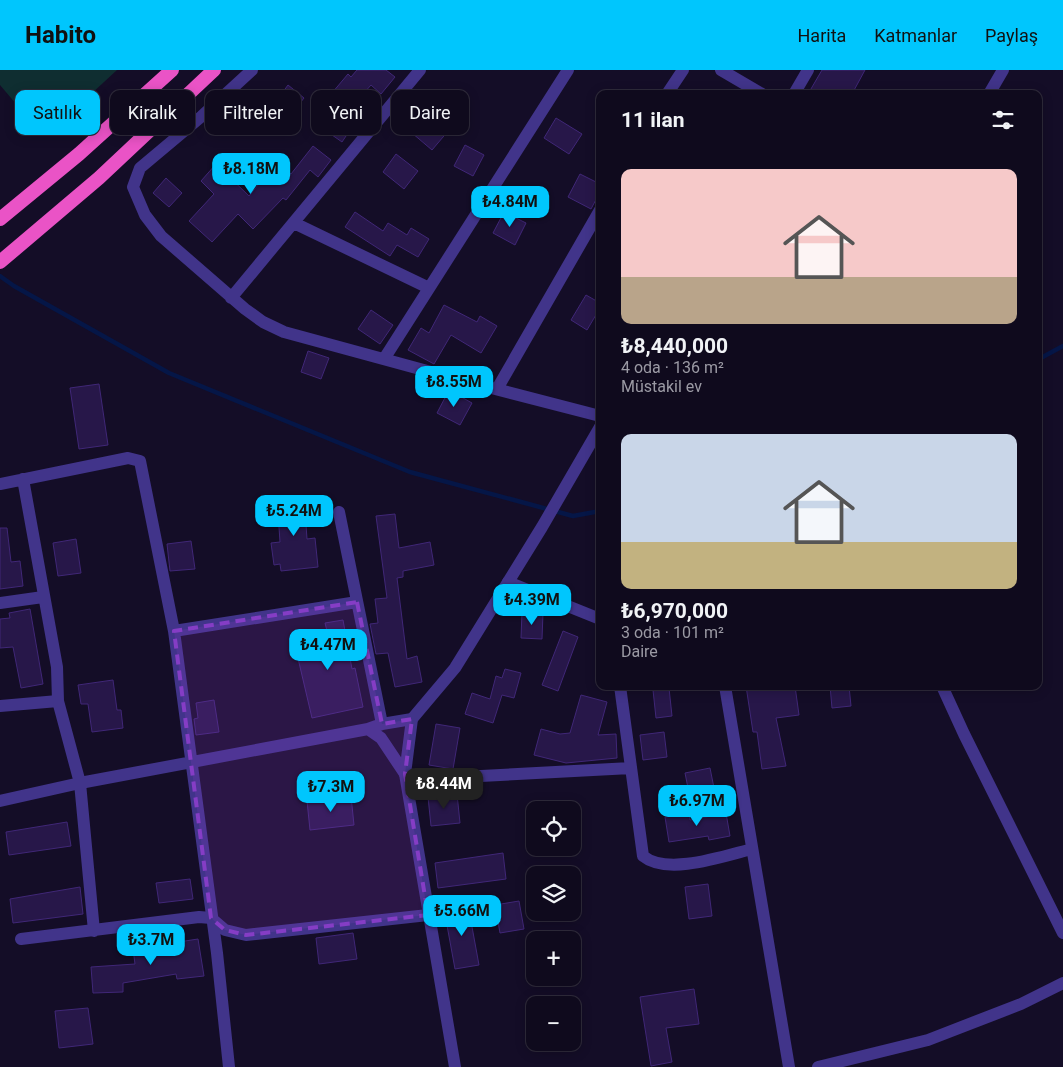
<!DOCTYPE html>
<html lang="tr">
<head>
<meta charset="utf-8">
<style>
  body { margin:0; font-family:Roboto,sans-serif; background:#181326; color:#f1f3f6; height:100vh; display:flex; flex-direction:column; font-size:19px; white-space:nowrap }
  * { box-sizing:border-box; margin:0 }
  p { font-size:16px; color:#9b9aa4 }
  .icon { flex:none; width:28px; height:28px; fill:none; stroke:currentColor; stroke-width:2; stroke-linecap:round; stroke-linejoin:round }
  .map { position:relative; flex:1; overflow:hidden }
  .sheet { position:absolute; left:596px; top:20px; width:446px; height:600px; display:flex; flex-direction:column; background:#0f0a1d; border-radius:10px; box-shadow:0 2px 12px #0003,0 0 0 1px #2f2b3b }
  .sheet>* { flex:none }
  .banner { position:absolute; left:15px; top:20px; width:475px; height:45px; display:flex; gap:10px }
  .buttons { position:absolute; left:526px; top:731px; display:grid; gap:10px }
  .buttons a { display:grid; place-items:center; width:55px; height:55px; border-radius:10px; background:#0f0a1d; box-shadow:0 2px 12px #0003,0 0 0 1px #2f2b3b; font-size:25px }
  .price { position:absolute; translate:-50% -42px; padding:0 11px; border-radius:10px; background:#00c6fd; color:#111; font-size:16px; line-height:32px; filter:drop-shadow(0 1px 2px #0008) }
  .price::after { content:''; position:absolute; left:50%; top:30px; width:15px; height:11px; margin-left:-8px; background:inherit; clip-path:polygon(0 0,100% 0,50% 100%) }
  .price.selected { background:#222; color:#fff }
  ul { padding:0; list-style:none }
  li { display:grid; align-content:center; gap:10px; height:265px; padding:0 25px }
  li span { display:grid; place-items:center; height:155px; border-radius:10px; color:#555 }
  li>.icon { margin-inline-start:auto }
  span .icon { width:90px; height:90px; fill:#fffc; stroke-width:1 }
  li b { font-size:21px }
  h2 { display:flex; justify-content:space-between; align-items:center; height:60px; padding:0 25px; font-size:21px }
  .chip { padding:0 18px; border-radius:10px; background:#0f0a1d; box-shadow:0 2px 12px #0003,0 0 0 1px #2f2b3b; font-size:18px; line-height:45px }
  .chip.selected { background:#00c6fd; color:#111 }
  header { display:flex; align-items:center; gap:30px; box-sizing:border-box; height:70px; padding:0 25px; background:#00c6fd; color:#111 }
  header strong { font-size:24px }
  nav { display:flex; gap:28px; margin-inline-start:auto; font-size:18px }
  .map>svg:first-child { display:block }
</style>
</head>
<body>
<header>
<strong>Habito</strong>
<nav><a>Harita</a><a>Katmanlar</a><a>Paylaş</a></nav>
</header>
<div class="map">
<svg width="1063" height="997" viewBox="0 0 1063 997">
  <rect width="100%" height="100%" fill="#140d27"/>
  <path fill="#0f2e31" d="M 0,0 L 117,0 L 51,61 L 39,61 L 0,15 Z"/>
  <g fill="none" stroke-linecap="round" stroke-linejoin="round">
    <path stroke="#051647" stroke-width="4.5" d="M 0,206 L 14,216 L 169,303 L 410,402 L 573,446 L 600,441
      M 1039,289 L 1063,276"/>
  </g>
  <path fill="#271749" stroke="#402777" d="M 357,0 L 386,0 L 395,7 L 381,24 L 371,15 L 350,39 L 332,23 L 348,4 L 351,7 Z
    M 822,0 L 865,0 L 852,24 L 808,24 Z
    M 288,15 L 304,28 L 296,38 L 280,26 Z
    M 251,22 L 267,38 L 256,50 L 240,34 Z
    M 429,43 L 449,60 L 432,80 L 412,63 Z
    M 336,45 L 352,57 L 342,72 L 325,60 Z
    M 556,48 L 582,64 L 569,84 L 544,68 Z
    M 465,75 L 484,85 L 473,106 L 454,96 Z
    M 313,76 L 331,90 L 318,107 L 310,100 L 286,130 L 283,128 L 253,159 L 238,144 L 212,172 L 189,151 L 214,124 L 201,111 L 216,94 L 249,126 L 277,92 L 291,104 Z
    M 396,84 L 418,101 L 404,119 L 383,102 Z
    M 580,104 L 600,114 L 600,122 L 591,139 L 568,127 Z
    M 166,108 L 182,123 L 169,137 L 153,123 Z
    M 355,142 L 383,161 L 388,153 L 407,165 L 411,158 L 429,169 L 418,187 L 397,175 L 390,186 L 345,157 Z
    M 504,142 L 526,153 L 515,175 L 493,163 Z
    M 586,225 L 600,233 L 600,238 L 587,260 L 571,250 Z
    M 444,235 L 477,252 L 480,246 L 497,256 L 481,283 L 451,265 L 434,294 L 408,280 L 421,258 L 429,263 Z
    M 371,240 L 393,255 L 380,274 L 358,259 Z
    M 308,281 L 329,288 L 321,309 L 301,302 Z
    M 99,314 L 108,375 L 79,379 L 70,318 Z
    M 449,320 L 472,333 L 460,355 L 437,343 Z
    M 304,426 L 307,469 L 315,468 L 318,497 L 281,501 L 280,494 L 274,495 L 271,473 L 280,472 L 277,428 Z
    M 395,444 L 399,478 L 430,472 L 434,495 L 403,501 L 403,507 L 397,508 L 407,589 L 417,586 L 422,612 L 395,617 L 388,583 L 376,584 L 370,554 L 378,553 L 375,529 L 387,528 L 376,446 Z
    M 0,458 L 7,458 L 11,492 L 20,491 L 23,516 L 0,519 Z
    M 76,469 L 81,503 L 58,506 L 53,473 Z
    M 191,471 L 195,499 L 170,501 L 167,474 Z
    M 30,539 L 43,614 L 21,618 L 13,577 L 0,578 L 0,549 L 10,548 L 9,543 Z
    M 522,542 L 543,543 L 542,569 L 521,568 Z
    M 343,550 L 352,599 L 355,598 L 363,637 L 312,648 L 293,567 L 327,561 L 325,553 Z
    M 563,561 L 578,567 L 558,621 L 542,615 Z
    M 505,599 L 521,603 L 514,628 L 502,625 L 493,653 L 465,644 L 472,623 L 490,629 L 496,606 L 502,608 Z
    M 113,610 L 117,640 L 121,640 L 123,658 L 92,662 L 88,634 L 81,634 L 78,615 Z
    M 746,616 L 795,616 L 799,645 L 776,648 L 786,696 L 762,699 L 757,662 L 753,662 Z
    M 830,616 L 849,616 L 851,636 L 832,638 Z
    M 669,618 L 672,646 L 656,648 L 653,620 Z
    M 581,625 L 607,632 L 598,665 L 616,664 L 617,688 L 566,693 L 534,685 L 541,659 L 560,664 L 570,663 Z
    M 214,630 L 219,662 L 196,665 L 194,649 L 198,648 L 196,633 Z
    M 436,654 L 460,658 L 453,699 L 429,695 Z
    M 664,662 L 667,687 L 643,690 L 640,665 Z
    M 710,698 L 715,723 L 690,728 L 685,703 Z
    M 457,724 L 460,753 L 431,756 L 428,727 Z
    M 351,726 L 354,755 L 310,760 L 307,731 Z
    M 689,743 L 690,750 L 726,743 L 730,766 L 709,770 L 708,766 L 669,772 L 665,747 Z
    M 67,752 L 71,776 L 9,785 L 6,762 Z
    M 503,783 L 506,809 L 438,818 L 435,793 Z
    M 190,809 L 193,829 L 159,833 L 156,813 Z
    M 708,814 L 712,846 L 689,849 L 685,817 Z
    M 80,817 L 83,844 L 13,853 L 10,829 Z
    M 519,831 L 524,859 L 500,863 L 495,835 Z
    M 468,835 L 479,895 L 455,899 L 444,839 Z
    M 353,863 L 357,889 L 319,894 L 316,868 Z
    M 198,869 L 204,906 L 177,909 L 176,904 L 123,913 L 123,922 L 93,923 L 91,897 L 135,894 L 133,879 Z
    M 694,919 L 699,954 L 666,958 L 672,992 L 651,996 L 640,927 Z
    M 88,938 L 93,974 L 59,978 L 55,941 Z"/>
  <g fill="none" stroke-linecap="round" stroke-linejoin="round">
    <path stroke="#41348a" stroke-width="12" d="M 252,0 L 202,46 L 140,98 L 133,117 L 145,145 L 161,166 L 245,239 L 263,252 L 284,262 L 453,308 L 600,346
      M 721,0 L 762,24
      M 667,24 L 683,0
      M 989,24 L 1003,0
      M 294,153 L 429,218
      M 231,228 L 420,0
      M 384,289 L 568,0
      M 497,319 L 600,140
      M 23,409 L 57,597 L 58,631 L 80,713 L 94,861
      M 0,414 L 128,388 L 140,391 L 174,561 L 217,883 L 229,997
      M 339,442 L 382,654
      M 508,512 L 600,549
      M 0,533 L 43,527
      M 174,561 L 357,532
      M 620,616 L 643,786 C 667,806 724,786 752,779
      M 725,616 L 789,997
      M 0,636 L 58,631
      M 368,659 L 381,668 L 405,704 L 442,708 L 631,698
      M 0,731 L 80,713 L 368,659 L 382,654 L 412,649
      M 21,869 L 199,847 L 211,848 L 225,860 L 246,865 L 428,845
      M 818,997 L 928,970 L 1021,934 L 1063,913"/>
    <path stroke="#41348a" stroke-width="12" d="M 794,24 L 808,0
      M 942,616 L 964,664 L 1063,863
      M 455,997 L 405,704 L 412,649 L 455,598 L 542,457 L 600,357"/>
    <path stroke="#ea53c6" stroke-width="14" d="M 0,149 L 79,84 L 172,0
      M 0,192 L 99,108 L 214,0"/>
  </g>
  <path fill="#853dc5" fill-opacity="0.2" stroke="#853dc5" stroke-width="4" stroke-dasharray="10 6" stroke-linejoin="round" d="M 357,532 L 382,654 L 412,649 L 405,704 L 428,845 L 246,865 L 225,860 L 211,848 L 174,561 Z"/>
</svg>
<div class="buttons">
<a><svg class="icon" aria-label="locate" viewBox="0 0 24 24"><circle cx="12" cy="12" r="6"/><path d="M12 2v4M12 18v4M2 12h4M18 12h4"/></svg></a>
<a><svg class="icon" aria-label="layers" viewBox="0 0 24 24"><path d="M12 4l9 5-9 5-9-5zM3 14l9 5 9-5"/></svg></a>
<a>+</a>
<a>−</a>
</div>
<b class="price" style="left:251px;top:125px">₺8.18M</b>
<b class="price" style="left:510px;top:158px">₺4.84M</b>
<b class="price" style="left:454px;top:338px">₺8.55M</b>
<b class="price" style="left:294px;top:467px">₺5.24M</b>
<b class="price" style="left:532px;top:556px">₺4.39M</b>
<b class="price" style="left:328px;top:601px">₺4.47M</b>
<b class="price selected" style="left:444px;top:740px">₺8.44M</b>
<b class="price" style="left:331px;top:743px">₺7.3M</b>
<b class="price" style="left:697px;top:757px">₺6.97M</b>
<b class="price" style="left:462px;top:867px">₺5.66M</b>
<b class="price" style="left:151px;top:896px">₺3.7M</b>
<div class="banner">
<a class="chip selected">Satılık</a>
<a class="chip">Kiralık</a>
<a class="chip">Filtreler</a>
<a class="chip">Yeni</a>
<a class="chip">Daire</a>
</div>
<section class="sheet">
<h2>11 ilan<svg class="icon" aria-label="filters" viewBox="0 0 24 24"><path d="M4 7h16M4 17h16"/><circle cx="9" cy="7" r="2"/><circle cx="15" cy="17" r="2"/></svg></h2>
<ul>
<li><span style="background:linear-gradient(#f6c9c9 70%,#b9a48a 0)"><svg class="icon" aria-label="home" viewBox="0 0 24 24"><path d="M3 11l9-7 9 7M6 9v11h12V9"/></svg></span><div><b>₺8,440,000</b><p>4 oda · 136 m²</p><p>Müstakil ev</p></div></li>
<li><span style="background:linear-gradient(#c9d6e8 70%,#c2b280 0)"><svg class="icon" aria-label="home" viewBox="0 0 24 24"><path d="M3 11l9-7 9 7M6 9v11h12V9"/></svg></span><div><b>₺6,970,000</b><p>3 oda · 101 m²</p><p>Daire</p></div></li>
</ul>
</section>
</div>
</body>
</html>
